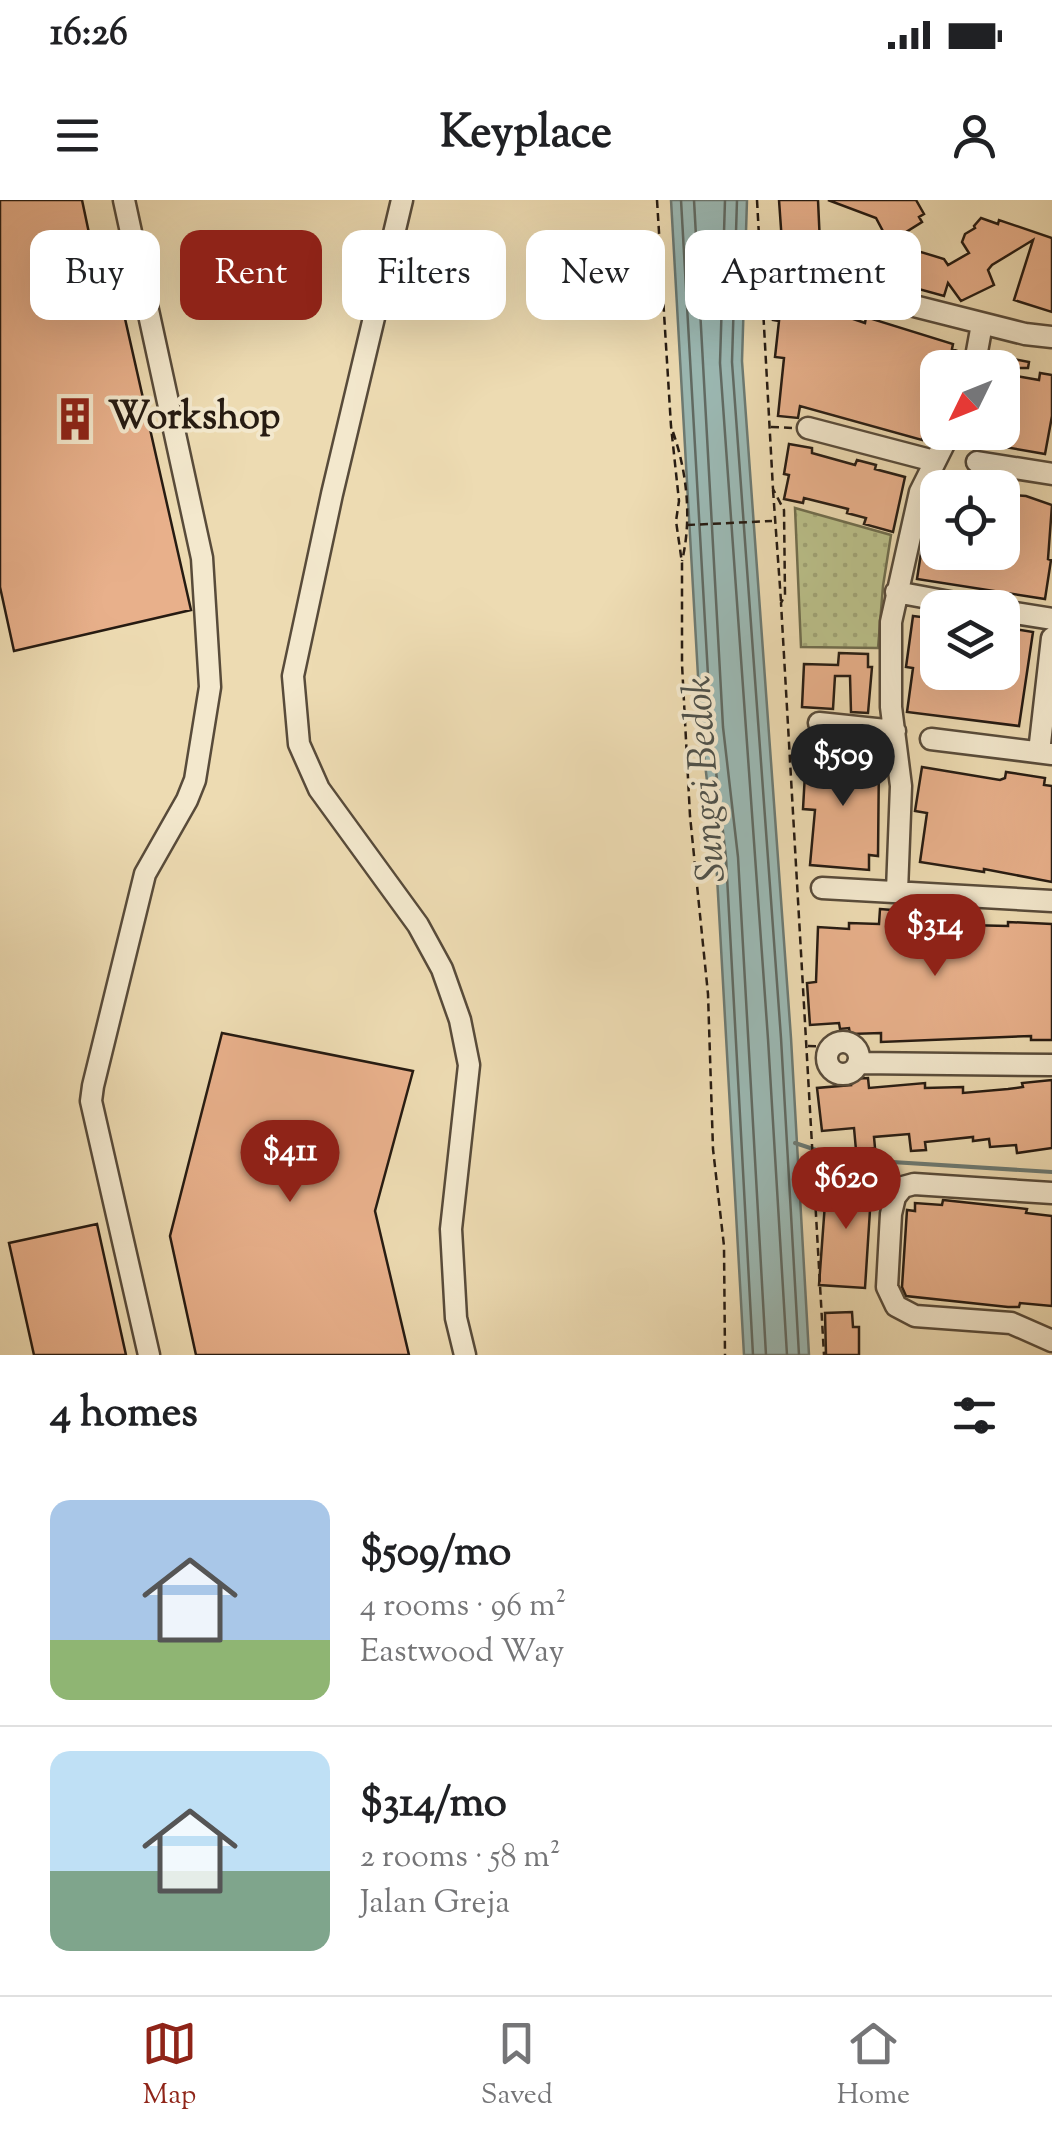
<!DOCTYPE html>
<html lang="en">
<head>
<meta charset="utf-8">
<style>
  body { margin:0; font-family:"Sorts Mill Goudy",serif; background:#f6f6f6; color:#202124; height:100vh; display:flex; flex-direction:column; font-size:38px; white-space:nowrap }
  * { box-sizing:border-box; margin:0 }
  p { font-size:32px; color:#757577 }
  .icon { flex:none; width:55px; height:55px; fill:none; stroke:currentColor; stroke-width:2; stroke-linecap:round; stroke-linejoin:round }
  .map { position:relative; height:1155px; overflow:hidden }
  .sheet { display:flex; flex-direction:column; background:#fff; flex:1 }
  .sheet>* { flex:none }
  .banner { position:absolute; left:30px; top:30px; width:992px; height:90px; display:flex; gap:20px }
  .needle { width:65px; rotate:227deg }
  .controls { position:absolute; left:920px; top:150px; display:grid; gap:20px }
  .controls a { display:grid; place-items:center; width:100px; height:100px; border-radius:20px; background:#fff; box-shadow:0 10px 40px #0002; font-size:50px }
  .price { position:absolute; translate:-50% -85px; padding:0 22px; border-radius:35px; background:#8f2418; color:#fff; font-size:32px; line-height:65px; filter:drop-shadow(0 2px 5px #0008) }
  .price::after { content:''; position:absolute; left:50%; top:60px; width:30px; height:22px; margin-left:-15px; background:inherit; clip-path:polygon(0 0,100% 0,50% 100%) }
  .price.current { background:#222; color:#fff }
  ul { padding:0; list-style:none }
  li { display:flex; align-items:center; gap:30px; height:250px; padding:0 50px }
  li+li { border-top:2px solid #e0e0e0 }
  li span { display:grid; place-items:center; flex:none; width:280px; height:200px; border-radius:20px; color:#555 }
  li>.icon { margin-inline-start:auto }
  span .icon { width:120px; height:120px; fill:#fffc; stroke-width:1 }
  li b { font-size:42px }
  h2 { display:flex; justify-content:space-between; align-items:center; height:120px; padding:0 50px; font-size:42px }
  .tag { padding:0 35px; border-radius:20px; background:#fff; box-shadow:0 10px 40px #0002; font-size:35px; line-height:90px }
  .tag.current { background:#8f2418; color:#fff }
  .status { display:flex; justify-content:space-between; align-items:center; height:70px; padding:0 50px; background:#fff; direction:ltr }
  .status svg { height:28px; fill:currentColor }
  header { display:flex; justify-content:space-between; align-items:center; height:130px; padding:0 50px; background:#fff; font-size:45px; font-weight:800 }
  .menu { display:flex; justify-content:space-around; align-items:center; height:140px; border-top:2px solid #e0e0e0; background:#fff; font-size:28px; color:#757577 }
  .menu a { display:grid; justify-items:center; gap:5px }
  .menu .current { color:#8f2418 }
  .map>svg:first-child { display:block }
</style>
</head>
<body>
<div class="status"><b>16:26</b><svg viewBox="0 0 49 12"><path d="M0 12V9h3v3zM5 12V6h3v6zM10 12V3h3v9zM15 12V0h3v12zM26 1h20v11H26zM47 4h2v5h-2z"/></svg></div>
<header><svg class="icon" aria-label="menu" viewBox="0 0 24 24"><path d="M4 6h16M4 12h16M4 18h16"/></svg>Keyplace<svg class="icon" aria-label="person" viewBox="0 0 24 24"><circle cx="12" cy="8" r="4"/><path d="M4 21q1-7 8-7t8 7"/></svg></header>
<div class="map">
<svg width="1052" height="1155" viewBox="0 0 1052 1155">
  <defs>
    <pattern id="grass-dots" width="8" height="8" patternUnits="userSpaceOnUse" patternTransform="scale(2.5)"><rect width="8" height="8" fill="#bac08a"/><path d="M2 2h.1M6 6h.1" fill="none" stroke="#a0a476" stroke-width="1.8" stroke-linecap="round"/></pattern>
  </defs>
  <rect width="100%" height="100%" fill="#eddbb2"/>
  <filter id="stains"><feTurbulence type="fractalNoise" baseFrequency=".002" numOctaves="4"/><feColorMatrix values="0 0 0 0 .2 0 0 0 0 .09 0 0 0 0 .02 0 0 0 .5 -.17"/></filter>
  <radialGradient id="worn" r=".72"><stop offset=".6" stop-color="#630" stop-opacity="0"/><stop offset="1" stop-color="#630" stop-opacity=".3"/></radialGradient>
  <path fill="url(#grass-dots)" stroke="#706e4e" stroke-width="2.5" d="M 795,308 L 891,335 L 883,386 L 878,448 L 801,447 Z"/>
  <path fill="#9bb9b4" stroke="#6c7a73" stroke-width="2.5" d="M 671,0 L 747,0 L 742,161 L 791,838 L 809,1155 L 744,1155 L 716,659 L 701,529 Z"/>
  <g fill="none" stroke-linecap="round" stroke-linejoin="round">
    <path stroke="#606a63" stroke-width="2.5" d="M 681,0 L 711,528 L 726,658 L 753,1155
      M 694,0 L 723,527 L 738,657 L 766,1155
      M 725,0 L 720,163 L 768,839 L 787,1155
      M 737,0 L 732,162 L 781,838 L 799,1155"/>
    <path stroke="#6c7a73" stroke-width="4" d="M 795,943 L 844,959 L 1052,972"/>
  </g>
  <path fill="#e8b08b" stroke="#261b12" stroke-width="2.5" d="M 0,0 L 82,0 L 93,52 L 109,48 L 191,410 L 14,451 L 0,387 Z
    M 779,0 L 818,0 L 820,44 L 816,44 L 816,51 L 809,63 L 804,63 L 805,70 L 784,71 Z
    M 828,0 L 916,0 L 924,14 L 919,17 L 922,22 L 903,34 L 915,55 L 921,52 L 944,59 L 948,65 L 969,53 L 962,42 L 965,34 L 975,28 L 974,26 L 981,18 L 998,24 L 999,20 L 1052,38 L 1052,112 L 1014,100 L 1033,40 L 992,65 L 988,70 L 994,85 L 961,101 L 948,83 L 944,96 L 893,82 L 889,77 L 883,80 L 880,74 L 877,76 L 864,52 L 870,49 L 868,46 L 886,37 L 876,18 Z
    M 789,104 L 810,107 L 809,115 L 832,118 L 833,112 L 865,123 L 866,117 L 953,144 L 952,149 L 960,152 L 956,168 L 938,168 L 938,220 L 931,238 L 923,236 L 922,240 L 800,206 L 798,218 L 778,216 L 784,158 L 775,157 L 779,121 L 773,120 L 775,105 L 789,107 Z
    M 998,156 L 1029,162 L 1028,168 L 1017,168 L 1016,176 L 1039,180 L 1040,173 L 1052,175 L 1052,216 L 1045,254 L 976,242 L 978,232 L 1002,232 L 1002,168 L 996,168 Z
    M 789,244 L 812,248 L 812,253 L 855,265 L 857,260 L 876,265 L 875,269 L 905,277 L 893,332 L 864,324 L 866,318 L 847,313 L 848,309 L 804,298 L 803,303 L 784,299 L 789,275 L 784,274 Z
    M 1002,294 L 1026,296 L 1052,305 L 1048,359 L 1051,360 L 1045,399 L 917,379 L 923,340 L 938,342 L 938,352 L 1002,352 Z
    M 913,416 L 938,419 L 938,472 L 1002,472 L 1002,427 L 1033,432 L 1019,526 L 907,512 L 913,468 L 906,467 Z
    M 839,453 L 868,454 L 868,467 L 872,467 L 868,513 L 851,512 L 850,476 L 835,476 L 833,509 L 802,507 L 804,464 L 838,465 Z
    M 813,549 L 831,551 L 831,557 L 851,557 L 851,554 L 879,556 L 878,656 L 869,655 L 869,670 L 810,665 L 815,610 L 803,609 L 806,556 L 813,557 Z
    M 922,567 L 1000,580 L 1005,578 L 1006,572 L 1045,578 L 1044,585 L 1052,586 L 1052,682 L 984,669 L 984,672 L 920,662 L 927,613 L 915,611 Z
    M 880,709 L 965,716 L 965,725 L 1008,726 L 1008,722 L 1052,724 L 1052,840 L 1031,840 L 1031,836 L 881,842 L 881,833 L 850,834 L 849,828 L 840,829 L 839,823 L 810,825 L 807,783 L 816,782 L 818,727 L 849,729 L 849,723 L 879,724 Z
    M 222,833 L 413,871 L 375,1011 L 409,1155 L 196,1155 L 170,1036 Z
    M 868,878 L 869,888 L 925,883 L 925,888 L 963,887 L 963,893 L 1008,889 L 1023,887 L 1022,883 L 1052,880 L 1052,948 L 1017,953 L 1016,945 L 990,947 L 989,939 L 973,941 L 973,937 L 925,942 L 926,950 L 911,951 L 909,934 L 874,937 L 875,948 L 856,950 L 854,928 L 822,931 L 817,888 L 851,885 L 850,879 Z
    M 827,976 L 872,979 L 865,1088 L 819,1085 Z
    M 943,1000 L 1027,1009 L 1026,1013 L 1052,1016 L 1052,1106 L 1020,1103 L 1019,1107 L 1008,1107 L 906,1096 L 902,1087 L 907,1010 L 915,1011 L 915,1003 L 942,1005 Z
    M 97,1024 L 126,1155 L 34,1155 L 9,1043 Z
    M 852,1112 L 853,1127 L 859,1127 L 859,1155 L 826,1155 L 825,1113 Z"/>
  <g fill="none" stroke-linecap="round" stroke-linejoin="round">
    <g stroke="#584b3a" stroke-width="25">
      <path id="minor" d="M 124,0 L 202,358 L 210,487 L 195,580 L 187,600 L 145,674 L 93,886 L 91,901 L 149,1155
        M 402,0 L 332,294 L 293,476 L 299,544 L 319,589 L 418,725 L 442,769 L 460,820 L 469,865 L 451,1029 L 456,1118 L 465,1155
        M 815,81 L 1025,134 L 1052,137
        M 818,82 L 823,64 L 838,59 L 849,68 L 847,90
        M 974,168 L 982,124
        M 808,228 L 934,261
        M 977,262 L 1052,274
        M 896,392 L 982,408
        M 1002,411 L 1052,419
        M 819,523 L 895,531
        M 931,539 L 1052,554
        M 1039,552 L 1052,438
        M 822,688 L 1052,701
        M 897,691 L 901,586 L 891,507 L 891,422 L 920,292 L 950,232
        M827 858a16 16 0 1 1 32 0a16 16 0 1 1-32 0Z
        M 858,863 L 1052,865
        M 1052,993 L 914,984 L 903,987 L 895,997 L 891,1014 L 887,1087 L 896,1106 L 915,1116 L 1011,1123 L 1052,1141"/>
    </g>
    <path stroke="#261b12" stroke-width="2.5" stroke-dasharray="8 5" stroke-linecap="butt" d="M 657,0 L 671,226 L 679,301 L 676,321 L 682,363 L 682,464 L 690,616 L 708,794 L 713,949 L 724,1046 L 725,1155
      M 757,0 L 773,289 L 784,310 L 785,395 L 781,403 L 824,1155
      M 762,85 L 799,82
      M 771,227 L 793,228
      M 673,232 C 687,272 692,319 682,361
      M 773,290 L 781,401
      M 687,325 L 772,321
      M 808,846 L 831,847"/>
    <use href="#minor" stroke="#f3e8cd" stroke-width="20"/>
  </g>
  <defs>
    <g id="building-bare" transform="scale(3.45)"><path d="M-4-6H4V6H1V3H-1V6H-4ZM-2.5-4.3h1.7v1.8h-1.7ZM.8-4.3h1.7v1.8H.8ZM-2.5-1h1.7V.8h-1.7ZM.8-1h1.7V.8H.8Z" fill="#8f2418" stroke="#f3e8cd" stroke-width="2.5" paint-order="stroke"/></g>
  </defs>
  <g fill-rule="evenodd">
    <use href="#building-bare" x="75" y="219"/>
  </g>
  <g text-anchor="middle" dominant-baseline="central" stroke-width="8" stroke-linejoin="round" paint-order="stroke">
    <g font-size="38" font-weight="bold" fill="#261b12" stroke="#f3e8cd" text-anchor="start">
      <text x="108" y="219">Workshop</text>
    </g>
    <g font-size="40" font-style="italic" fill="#4f524b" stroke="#f3e8cd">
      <text transform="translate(707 579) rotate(-94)">Sungei Bedok</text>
    </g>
  </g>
  <rect width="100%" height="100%" filter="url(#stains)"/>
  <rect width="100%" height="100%" fill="url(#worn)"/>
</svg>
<div class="controls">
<a><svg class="needle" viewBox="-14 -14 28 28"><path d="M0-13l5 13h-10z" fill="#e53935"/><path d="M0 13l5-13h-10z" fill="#757577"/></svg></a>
<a><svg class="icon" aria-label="locate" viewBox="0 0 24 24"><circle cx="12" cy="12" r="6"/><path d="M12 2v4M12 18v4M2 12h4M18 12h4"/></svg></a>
<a><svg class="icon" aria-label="layers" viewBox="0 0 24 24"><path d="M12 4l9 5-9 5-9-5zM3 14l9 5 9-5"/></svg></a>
</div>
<b class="price current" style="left:843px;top:609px">$509</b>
<b class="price" style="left:935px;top:779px">$314</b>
<b class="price" style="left:290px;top:1005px">$411</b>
<b class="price" style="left:846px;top:1032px">$620</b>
<div class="banner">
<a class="tag">Buy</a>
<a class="tag current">Rent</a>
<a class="tag">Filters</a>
<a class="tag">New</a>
<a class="tag">Apartment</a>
</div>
</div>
<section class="sheet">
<h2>4 homes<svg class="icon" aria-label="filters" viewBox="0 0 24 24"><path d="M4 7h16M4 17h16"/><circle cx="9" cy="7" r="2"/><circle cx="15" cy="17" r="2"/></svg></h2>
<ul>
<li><span style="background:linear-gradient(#a9c7e8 70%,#8fb573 0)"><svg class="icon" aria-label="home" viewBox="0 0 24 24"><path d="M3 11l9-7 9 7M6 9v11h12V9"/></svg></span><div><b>$509/mo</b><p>4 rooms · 96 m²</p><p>Eastwood Way</p></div></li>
<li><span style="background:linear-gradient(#bfe0f5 60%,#7fa58c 0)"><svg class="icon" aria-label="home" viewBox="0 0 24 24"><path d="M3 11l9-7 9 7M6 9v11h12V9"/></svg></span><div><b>$314/mo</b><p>2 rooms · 58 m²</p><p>Jalan Greja</p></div></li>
</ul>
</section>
<nav class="menu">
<a class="current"><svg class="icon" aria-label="map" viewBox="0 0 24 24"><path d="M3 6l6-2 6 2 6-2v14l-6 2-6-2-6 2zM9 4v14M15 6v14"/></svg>Map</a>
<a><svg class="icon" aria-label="saved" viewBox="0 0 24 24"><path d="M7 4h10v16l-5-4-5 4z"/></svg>Saved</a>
<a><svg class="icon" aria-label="home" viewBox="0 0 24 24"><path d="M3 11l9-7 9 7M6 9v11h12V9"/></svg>Home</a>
</nav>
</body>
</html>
